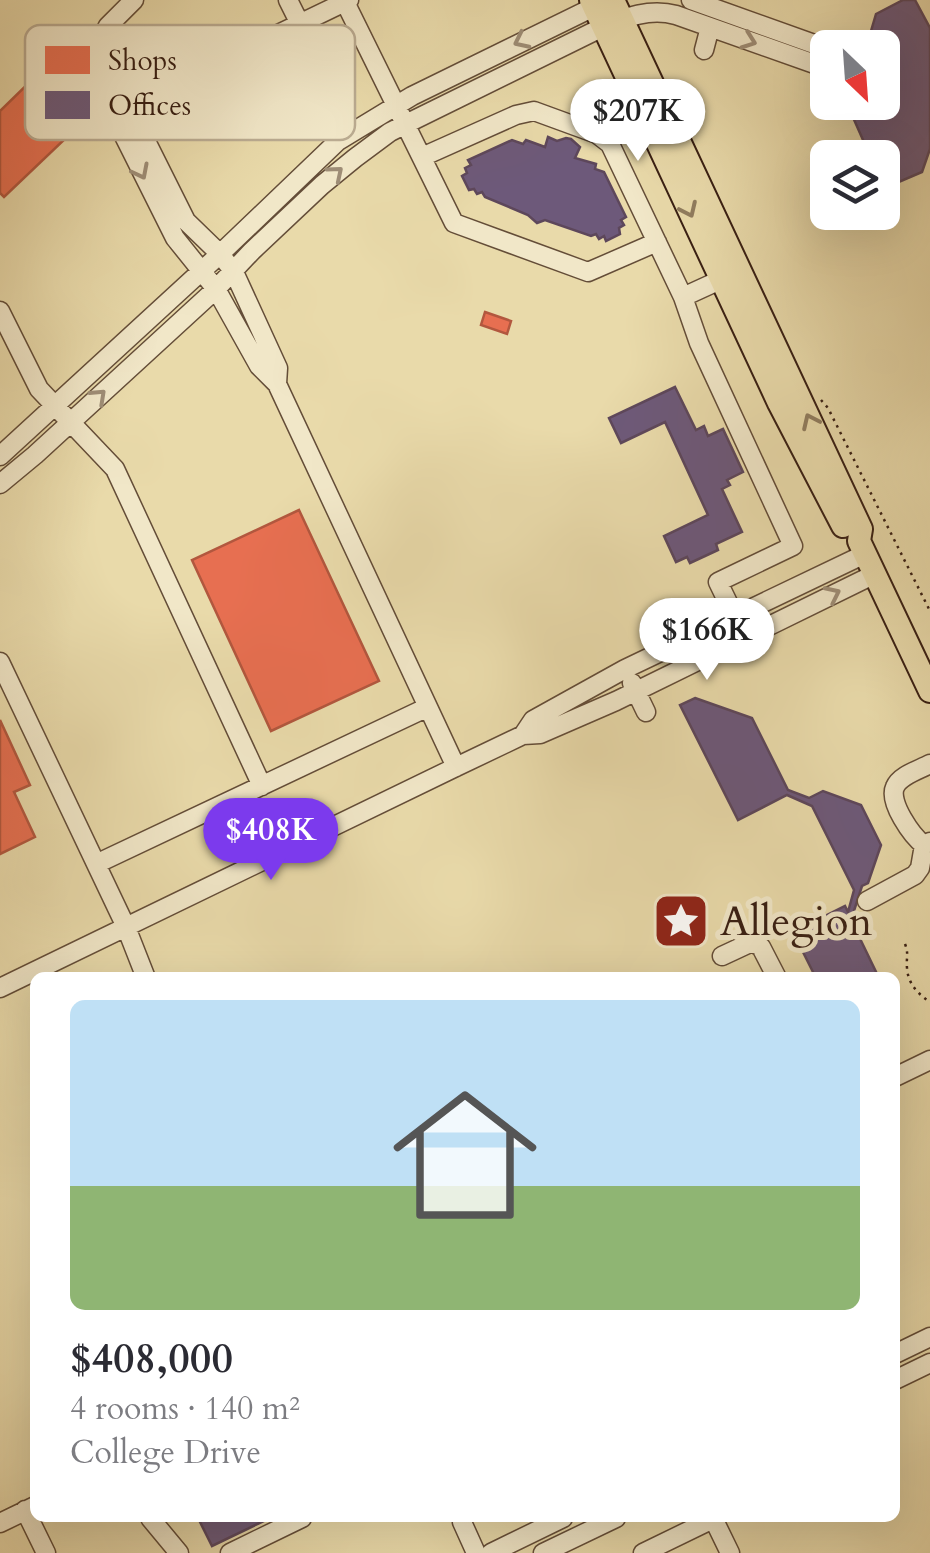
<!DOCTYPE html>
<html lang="en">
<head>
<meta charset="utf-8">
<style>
  body { margin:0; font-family:Cardo,serif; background:#f2f2f3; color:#2b2b33; height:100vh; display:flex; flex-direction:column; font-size:38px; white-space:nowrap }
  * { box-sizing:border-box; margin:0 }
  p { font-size:32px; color:#7c7c81 }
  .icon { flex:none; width:55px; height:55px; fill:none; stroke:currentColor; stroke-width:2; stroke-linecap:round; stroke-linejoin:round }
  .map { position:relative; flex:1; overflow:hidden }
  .side { position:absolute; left:30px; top:972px; width:870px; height:550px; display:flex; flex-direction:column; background:#fff; border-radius:15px; box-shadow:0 10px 40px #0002 }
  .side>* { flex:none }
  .needle { width:65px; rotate:155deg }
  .controls { position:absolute; left:810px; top:30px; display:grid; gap:20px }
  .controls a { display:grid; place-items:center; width:90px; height:90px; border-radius:15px; background:#fff; box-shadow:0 10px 40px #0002; font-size:50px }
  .price { position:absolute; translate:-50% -85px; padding:0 22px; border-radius:35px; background:#fff; color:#222; font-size:32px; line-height:65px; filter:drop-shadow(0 2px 5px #0008) }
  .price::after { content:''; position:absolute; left:50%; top:60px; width:30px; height:22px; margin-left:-15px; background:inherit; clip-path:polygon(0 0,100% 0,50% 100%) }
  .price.selected { background:#7c3aed; color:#fff }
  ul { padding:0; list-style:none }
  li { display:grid; align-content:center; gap:20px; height:530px; padding:0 40px }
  li span { display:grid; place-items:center; height:310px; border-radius:15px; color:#555 }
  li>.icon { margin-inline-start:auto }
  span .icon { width:180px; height:180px; fill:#fffc; stroke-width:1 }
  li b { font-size:42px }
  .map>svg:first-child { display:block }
</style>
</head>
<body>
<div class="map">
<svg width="930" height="1553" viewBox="0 0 930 1553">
  <rect width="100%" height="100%" fill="#e9daaa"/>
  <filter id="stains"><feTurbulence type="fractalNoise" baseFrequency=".002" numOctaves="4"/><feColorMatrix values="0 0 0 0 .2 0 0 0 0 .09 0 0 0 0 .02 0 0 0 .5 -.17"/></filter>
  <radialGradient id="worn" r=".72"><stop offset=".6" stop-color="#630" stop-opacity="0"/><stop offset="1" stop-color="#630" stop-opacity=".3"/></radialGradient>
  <path fill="#e76f51" stroke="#b2573e" stroke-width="2.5" d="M 42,70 L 88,117 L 4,197 L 0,193 L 0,111 Z
    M 485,312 L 511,321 L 507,334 L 481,325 Z
    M 299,510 L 379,681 L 271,731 L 192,560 Z
    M 0,720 L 30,785 L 14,792 L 35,837 L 0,854 Z"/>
  <path fill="#6d597a" stroke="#5d475b" stroke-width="2.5" d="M 903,0 L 915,0 L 930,28 L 930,149 L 922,172 L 885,188 L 882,182 L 882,158 L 871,158 L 848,106 L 850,102 L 882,102 L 882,48 L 866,48 L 876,14 Z
    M 548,137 L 557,141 L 566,138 L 571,139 L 580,147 L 575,158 L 596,164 L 595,169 L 604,172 L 626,217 L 621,220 L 624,225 L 619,228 L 620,234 L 606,241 L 604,236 L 599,239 L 596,234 L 591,236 L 545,220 L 537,223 L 528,215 L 485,197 L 482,192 L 477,194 L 474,189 L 469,190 L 462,176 L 467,173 L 465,168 L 471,165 L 468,160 L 512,140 L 523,144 L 526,140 L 545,147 Z
    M 675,387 L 696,430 L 704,426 L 708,436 L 723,429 L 743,472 L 727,480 L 730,485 L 722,489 L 742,532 L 716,544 L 718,550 L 690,563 L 687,557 L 676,562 L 664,536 L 708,515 L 665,422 L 621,443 L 609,418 Z
    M 695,698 L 752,718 L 788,790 L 809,798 L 823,791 L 861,805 L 881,845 L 868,883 L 862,886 L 851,920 L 879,978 L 816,978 L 793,932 L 845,906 L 848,912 L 854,890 L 812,806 L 787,795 L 738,820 L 680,705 Z
    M 198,1518 L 270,1518 L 212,1546 Z"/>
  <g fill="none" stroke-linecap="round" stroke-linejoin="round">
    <g stroke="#644d38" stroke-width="21">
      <path id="minor" d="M 134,0 L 108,26 L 98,45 L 83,54 L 175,238 L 216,289 L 259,366 L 277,384 L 456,767
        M 288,0 L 300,24
        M 691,0 L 828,49
        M 345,2 L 454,223 L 588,272 L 657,242
        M 98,45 L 186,221 L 220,254 L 234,272 L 278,368 L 277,384
        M 704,50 L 710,27
        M 129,106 L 349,0
        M 422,157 L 516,115 L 534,111 L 597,134 L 610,144 L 683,297
        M 731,275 L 683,297 L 699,343 L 793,546 L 718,582 L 734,615
        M 0,311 L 39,389 L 115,469 L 262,786
        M 0,456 L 220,254 L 338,141 L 412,96 L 604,2
        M 0,484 L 35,455 L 216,289 L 252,251 L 322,185 L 355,158 L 390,132 L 416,119 L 603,27 C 626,17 650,8 676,15 L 826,68
        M 0,662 L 126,927 L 146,978
        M 632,683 L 646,712
        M 523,735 L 533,720 L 625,669 L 865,554
        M 924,845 C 912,836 888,802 895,787 C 900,775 919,770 930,764
        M 96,864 L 428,707
        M 867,901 L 915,875 L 920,868 L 924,845 L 930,842
        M 722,956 L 752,942 L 761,947 L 777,978
        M 0,988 L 456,767 L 523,735 L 540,734 L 616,701 L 875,574
        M 895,1077 L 930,1060
        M 895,1354 L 930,1337
        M 895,1380 L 930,1363
        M 25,1510 L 46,1553
        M 150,1518 L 179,1553
        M 713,1518 L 730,1553
        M 462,1522 L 476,1553
        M 0,1523 L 35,1506
        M 230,1553 L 302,1518
        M 491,1553 L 563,1518
        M 543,1553 L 616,1518
        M 643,1553 L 713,1519"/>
    </g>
    <g stroke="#381e12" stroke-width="26">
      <path id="major" d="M 591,0 L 779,403 L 843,526
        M 613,0 L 861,529 L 859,541 L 930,691"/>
    </g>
    <path stroke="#381e12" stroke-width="2.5" stroke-dasharray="2.5 5" stroke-linecap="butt" d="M 821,400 L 828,408 L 930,611
      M 905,944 C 909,954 906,958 907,968 C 908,984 918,994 930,1002"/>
    <use href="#minor" stroke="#f1e7c8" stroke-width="18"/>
    <use href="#major" stroke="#e9daaa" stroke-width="22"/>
  </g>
  <defs><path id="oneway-chevron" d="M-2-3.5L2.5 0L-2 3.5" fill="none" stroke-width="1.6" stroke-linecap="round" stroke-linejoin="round" transform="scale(2.5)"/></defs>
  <g stroke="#9e8d76">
    <use href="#oneway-chevron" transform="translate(521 41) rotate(154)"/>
    <use href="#oneway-chevron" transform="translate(749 41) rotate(20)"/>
    <use href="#oneway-chevron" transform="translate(141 172) rotate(63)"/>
    <use href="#oneway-chevron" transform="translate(336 173) rotate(-40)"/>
    <use href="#oneway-chevron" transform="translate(99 396) rotate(-43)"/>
    <use href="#oneway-chevron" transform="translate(833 594) rotate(-26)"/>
  </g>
  <g stroke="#907c5e">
    <use href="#oneway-chevron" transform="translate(689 210) rotate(65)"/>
    <use href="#oneway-chevron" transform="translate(810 421) rotate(-115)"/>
  </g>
  <defs>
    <g id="sight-square" transform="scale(2.875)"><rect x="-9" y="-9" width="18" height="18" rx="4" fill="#8f2418" stroke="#f1e7c8"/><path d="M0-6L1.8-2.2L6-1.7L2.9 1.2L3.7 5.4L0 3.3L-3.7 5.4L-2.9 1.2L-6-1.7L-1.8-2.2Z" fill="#fff"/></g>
  </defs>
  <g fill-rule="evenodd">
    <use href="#sight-square" x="681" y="921"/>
  </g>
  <g text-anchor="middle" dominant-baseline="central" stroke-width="10" stroke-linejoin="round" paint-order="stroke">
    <g font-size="42" fill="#381e12" stroke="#f1e7c8" text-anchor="start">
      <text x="720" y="921">Allegion</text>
    </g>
  </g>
  <rect x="25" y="25" width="330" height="115" rx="15" fill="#f1e7c8" stroke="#baab91" stroke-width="2.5"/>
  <rect x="45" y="46" width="45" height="28" fill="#e76f51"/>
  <rect x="45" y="91" width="45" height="28" fill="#6d597a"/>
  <g font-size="28" fill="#381e12">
    <text x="108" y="70">Shops</text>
    <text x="108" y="115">Offices</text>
  </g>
  <rect width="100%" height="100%" filter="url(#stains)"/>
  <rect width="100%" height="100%" fill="url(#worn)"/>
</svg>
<div class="controls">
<a><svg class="needle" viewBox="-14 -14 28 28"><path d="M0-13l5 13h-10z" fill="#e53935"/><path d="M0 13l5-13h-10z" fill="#7c7c81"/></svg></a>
<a><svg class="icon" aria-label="layers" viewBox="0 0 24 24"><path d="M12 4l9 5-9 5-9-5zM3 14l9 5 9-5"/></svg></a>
</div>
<b class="price" style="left:638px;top:164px">$207K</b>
<b class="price" style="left:707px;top:683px">$166K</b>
<b class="price selected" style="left:271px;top:883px">$408K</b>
<section class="side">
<ul>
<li><span style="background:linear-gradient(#bfe0f5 60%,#8fb573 0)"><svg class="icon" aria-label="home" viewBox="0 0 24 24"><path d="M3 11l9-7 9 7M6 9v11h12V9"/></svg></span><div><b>$408,000</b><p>4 rooms · 140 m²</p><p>College Drive</p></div></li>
</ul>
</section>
</div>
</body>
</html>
